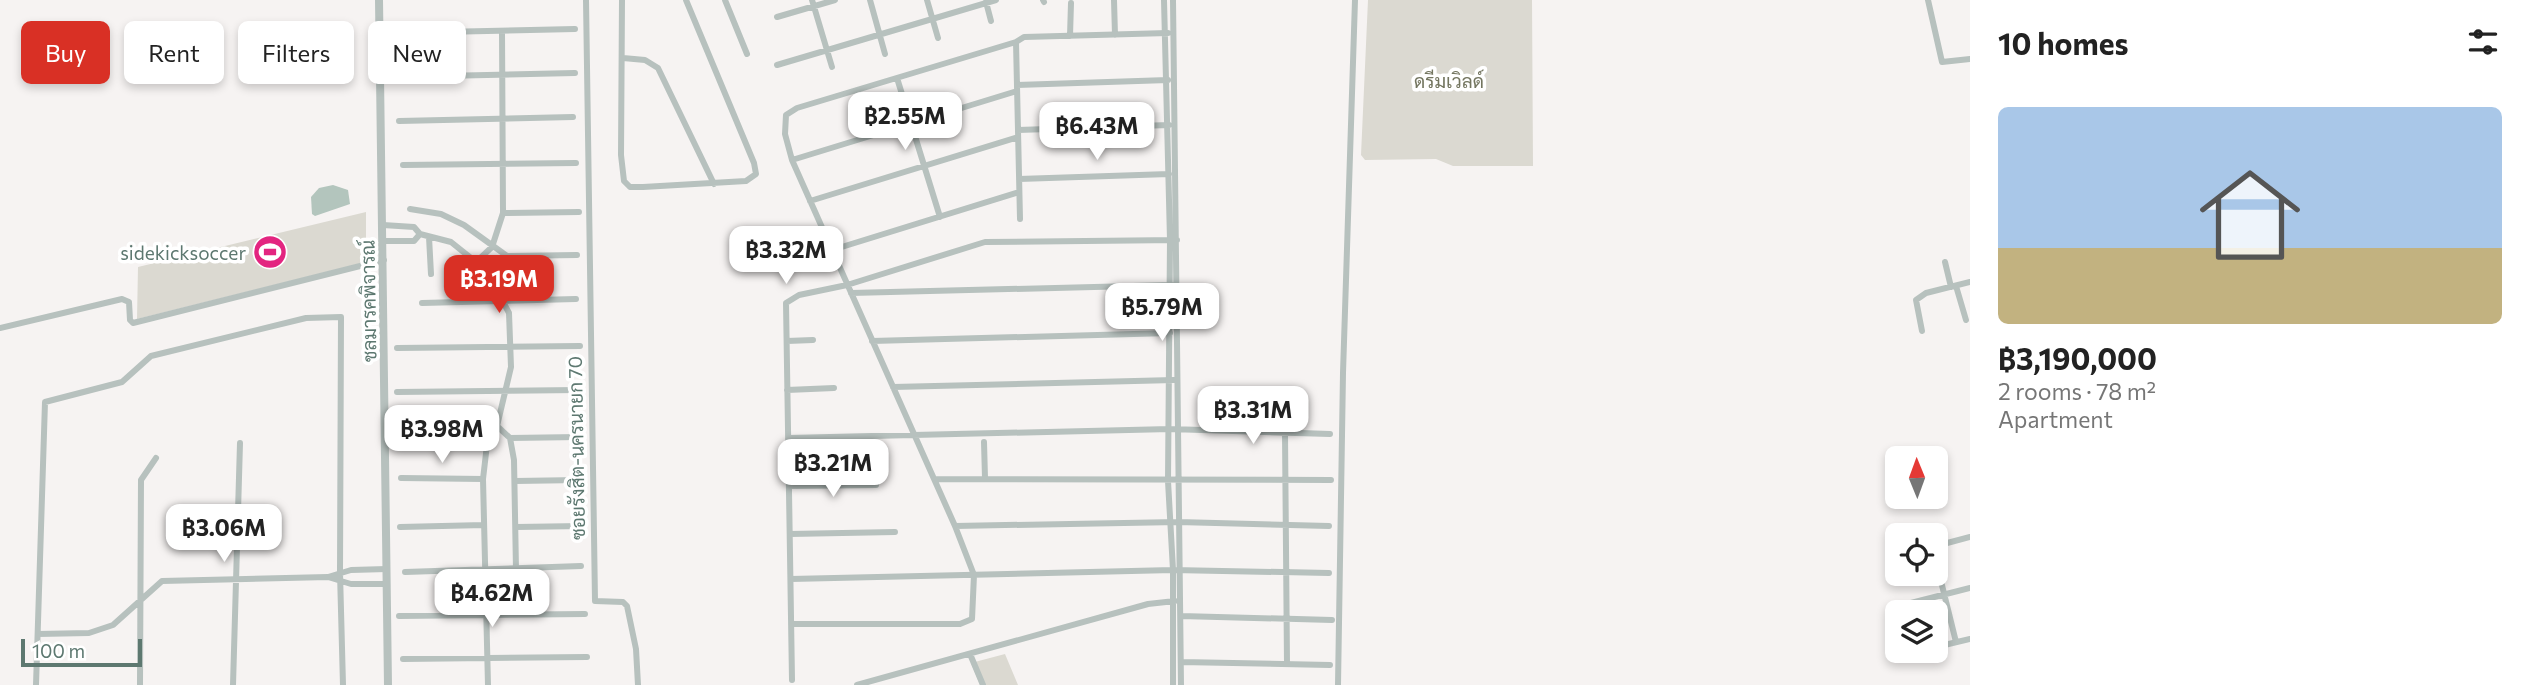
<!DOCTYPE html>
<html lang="en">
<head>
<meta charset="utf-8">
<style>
  body { margin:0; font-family:Commissioner,Sarabun,sans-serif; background:#f2f2f2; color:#222; height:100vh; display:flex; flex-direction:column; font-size:26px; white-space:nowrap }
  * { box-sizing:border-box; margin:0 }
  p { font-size:23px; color:#767676 }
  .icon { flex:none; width:38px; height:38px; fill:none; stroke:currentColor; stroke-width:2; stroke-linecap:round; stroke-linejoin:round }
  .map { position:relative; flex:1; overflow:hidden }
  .sheet { display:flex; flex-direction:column; background:#fff; width:560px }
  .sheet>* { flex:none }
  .top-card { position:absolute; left:21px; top:21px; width:665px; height:63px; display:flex; gap:14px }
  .needle { width:46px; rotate:359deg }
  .fabs { position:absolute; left:1885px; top:446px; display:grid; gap:14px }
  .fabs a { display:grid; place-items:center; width:63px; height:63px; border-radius:10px; background:#fff; box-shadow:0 4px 10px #0003; font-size:35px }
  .scale { position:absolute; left:21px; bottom:18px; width:121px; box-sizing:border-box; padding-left:7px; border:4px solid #5d7870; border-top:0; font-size:19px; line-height:24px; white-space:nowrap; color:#5d7870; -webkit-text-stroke:5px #fff; paint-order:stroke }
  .price { position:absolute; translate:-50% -60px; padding:0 16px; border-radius:14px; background:#fff; color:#222; font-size:23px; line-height:46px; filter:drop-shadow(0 2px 4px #0008) }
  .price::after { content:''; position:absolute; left:50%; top:42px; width:21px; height:16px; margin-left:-10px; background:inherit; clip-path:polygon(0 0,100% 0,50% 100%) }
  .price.current { background:#d93025; color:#fff }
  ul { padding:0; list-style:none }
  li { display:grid; align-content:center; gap:14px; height:371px; padding:0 28px }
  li+li { border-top:2px solid #e0e0e0 }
  li span { display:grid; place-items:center; height:217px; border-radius:10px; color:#555 }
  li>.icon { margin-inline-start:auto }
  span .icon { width:126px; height:126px; fill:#fffc; stroke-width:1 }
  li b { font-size:30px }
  h2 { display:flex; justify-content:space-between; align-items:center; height:84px; padding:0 28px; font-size:30px }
  .chip { padding:0 24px; border-radius:10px; background:#fff; box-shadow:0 4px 10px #0003; font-size:24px; line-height:63px }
  .chip.current { background:#d93025; color:#fff }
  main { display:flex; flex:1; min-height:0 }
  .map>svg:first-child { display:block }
</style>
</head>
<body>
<main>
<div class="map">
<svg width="1970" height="685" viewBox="0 0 1970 685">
  <rect width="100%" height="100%" fill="#f6f3f2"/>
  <path fill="#dbd9d1" d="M 1368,0 L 1532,0 L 1533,166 L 1453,166 L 1436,159 L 1365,160 L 1361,155 Z
    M 366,212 L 366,262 L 137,319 L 138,267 Z
    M 1005,654 L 1018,685 L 980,685 L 971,663 Z"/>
  <path fill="#b3c5bd" d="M 333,185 L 348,190 L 350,204 L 315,216 L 312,214 L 311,197 L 319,188 Z"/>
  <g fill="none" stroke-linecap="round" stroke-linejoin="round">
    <path stroke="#b7c1be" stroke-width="6" d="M 586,0 L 595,601 L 623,602 L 627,606 L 636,649 L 638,685
      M 622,0 L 621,155 L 624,181 L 630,187 L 643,187 L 746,181 L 756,174 L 754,163 L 686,0
      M 725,0 L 747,54
      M 812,0 L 832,67
      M 870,0 L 885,54
      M 927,0 L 938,38
      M 1043,0 L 1044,2
      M 1114,0 L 1115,35
      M 1164,0 L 1170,240 L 1168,481 L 1173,570 L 1173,685
      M 1173,0 L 1181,685
      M 1928,0 L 1942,62 L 1970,59
      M 986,2 L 991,21
      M 777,17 L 835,0
      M 396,33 L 575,29
      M 1070,36 L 1071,3
      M 623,58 L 645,60 L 658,68 L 714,184
      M 777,65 L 996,0
      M 395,77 L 575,73
      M 897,78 L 940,217
      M 1017,85 L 1168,80
      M 399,121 L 573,117
      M 1018,130 L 1169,125
      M 792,160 L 1017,91
      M 403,165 L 576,163
      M 1019,179 L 1169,174
      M 810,201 L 1018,137
      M 410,209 L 441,214 L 464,225 L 507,256 L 577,255
      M 503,213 L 579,212
      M 1020,219 L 1016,42 L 1024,37 L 1168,33
      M 383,225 L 414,227 L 420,234 L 451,242 L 476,262 L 489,275 L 509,313 L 511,367 L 497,426 L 488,436 L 483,479 L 488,685
      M 429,237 L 431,274
      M 384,241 L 414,241 L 420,234
      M 832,250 L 1019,192
      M 476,262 L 492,247 L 503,213 L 502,32
      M 1945,262 L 1951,287
      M 1956,286 L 1966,320
      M 851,293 L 1172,285
      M 422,303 L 576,299
      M 0,328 L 122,299 L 129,302 L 130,320 L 133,323 L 384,260
      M 1922,331 L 1916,300 L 1926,293 L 1970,282
      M 787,341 L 813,340
      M 872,341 L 1170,333
      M 397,348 L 580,346
      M 893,387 L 1174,380
      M 787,390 L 834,388
      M 397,392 L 579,390
      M 497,426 L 510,438 L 514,460 L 516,570
      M 1285,434 L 1287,663
      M 399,438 L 488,436
      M 510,438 L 579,437
      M 788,438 L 1170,429 L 1330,434
      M 984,442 L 985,478
      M 401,478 L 483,479
      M 935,479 L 1331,480
      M 515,481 L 580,480
      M 789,486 L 876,485
      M 955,526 L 1178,522 L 1329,526
      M 400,527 L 484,525
      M 516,527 L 582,526
      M 790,534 L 895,532
      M 1936,546 L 1970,537
      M 1936,561 L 1956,642
      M 405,572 L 581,566
      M 328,577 L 351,584 L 387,584
      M 791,579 L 1173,570 L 1329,573
      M 1907,604 L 1970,588
      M 399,616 L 585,614
      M 1181,616 L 1332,620
      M 792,624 L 960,624 L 972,619 L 974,575 L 955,526 L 792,160 L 785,134 L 786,115 L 797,108 L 1016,42
      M 38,634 L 89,633 L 113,625 L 162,581 L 328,577 L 351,570 L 387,569
      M 1936,647 L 1970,639
      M 970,654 L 983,685
      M 1905,655 L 1922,651
      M 403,659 L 587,657
      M 1181,662 L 1330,665
      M 792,680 L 786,303 L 799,295 L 847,285 L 985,242 L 1177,240
      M 36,685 L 45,402 L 122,382 L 151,356 L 306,318 L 341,317 L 340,573 L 343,685
      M 140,685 L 141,480 L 156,458
      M 233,685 L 240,443
      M 857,685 L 1148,604 L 1175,601
      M 1338,685 L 1343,373 L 1355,0"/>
    <path stroke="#b7c1be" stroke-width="8" d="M 379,0 L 388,685"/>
  </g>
  <defs>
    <g id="stadium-disc" transform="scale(1.75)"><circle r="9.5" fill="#e32580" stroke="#fff"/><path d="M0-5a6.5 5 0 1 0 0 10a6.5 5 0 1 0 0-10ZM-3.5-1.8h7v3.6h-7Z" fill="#fff"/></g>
  </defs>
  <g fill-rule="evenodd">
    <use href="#stadium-disc" x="270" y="252"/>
  </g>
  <g text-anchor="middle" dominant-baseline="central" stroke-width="7" stroke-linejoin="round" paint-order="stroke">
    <g font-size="19" fill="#73755f" stroke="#fff">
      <text x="1449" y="80">ดรีมเวิลด์</text>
    </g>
    <g font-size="19" fill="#5d7870" stroke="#fff" text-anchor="end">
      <text x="246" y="252">sidekicksoccer</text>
    </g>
    <g font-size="19" fill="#5d7870" stroke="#fff">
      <text transform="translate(368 301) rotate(-91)">ชลมารคพิจารณ์</text>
      <text transform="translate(576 448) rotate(-91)">ซอยรังสิต-นครนายก 70</text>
    </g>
  </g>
</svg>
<div class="fabs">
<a><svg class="needle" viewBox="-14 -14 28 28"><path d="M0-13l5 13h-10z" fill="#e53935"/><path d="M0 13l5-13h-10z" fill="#767676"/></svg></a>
<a><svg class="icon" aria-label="locate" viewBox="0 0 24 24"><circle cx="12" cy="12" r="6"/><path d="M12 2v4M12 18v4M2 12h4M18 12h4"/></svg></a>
<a><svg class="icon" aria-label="layers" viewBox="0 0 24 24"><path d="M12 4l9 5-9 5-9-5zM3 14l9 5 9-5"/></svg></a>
</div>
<div class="scale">100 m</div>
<b class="price" style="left:905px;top:152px">฿2.55M</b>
<b class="price" style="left:1097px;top:162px">฿6.43M</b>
<b class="price" style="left:786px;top:286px">฿3.32M</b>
<b class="price current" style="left:499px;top:315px">฿3.19M</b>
<b class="price" style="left:1162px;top:343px">฿5.79M</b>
<b class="price" style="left:1253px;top:446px">฿3.31M</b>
<b class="price" style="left:442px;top:465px">฿3.98M</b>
<b class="price" style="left:833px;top:499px">฿3.21M</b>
<b class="price" style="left:224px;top:564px">฿3.06M</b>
<b class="price" style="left:492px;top:629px">฿4.62M</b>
<div class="top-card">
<a class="chip current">Buy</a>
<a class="chip">Rent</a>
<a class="chip">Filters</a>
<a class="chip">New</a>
</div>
</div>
<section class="sheet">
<h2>10 homes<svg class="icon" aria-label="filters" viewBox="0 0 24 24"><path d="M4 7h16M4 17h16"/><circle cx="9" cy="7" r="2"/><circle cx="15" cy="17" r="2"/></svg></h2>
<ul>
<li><span style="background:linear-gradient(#a9c7e8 65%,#c2b280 0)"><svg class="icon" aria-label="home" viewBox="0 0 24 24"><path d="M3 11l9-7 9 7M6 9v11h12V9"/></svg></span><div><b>฿3,190,000</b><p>2 rooms · 78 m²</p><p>Apartment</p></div></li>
</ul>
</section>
</main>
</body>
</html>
